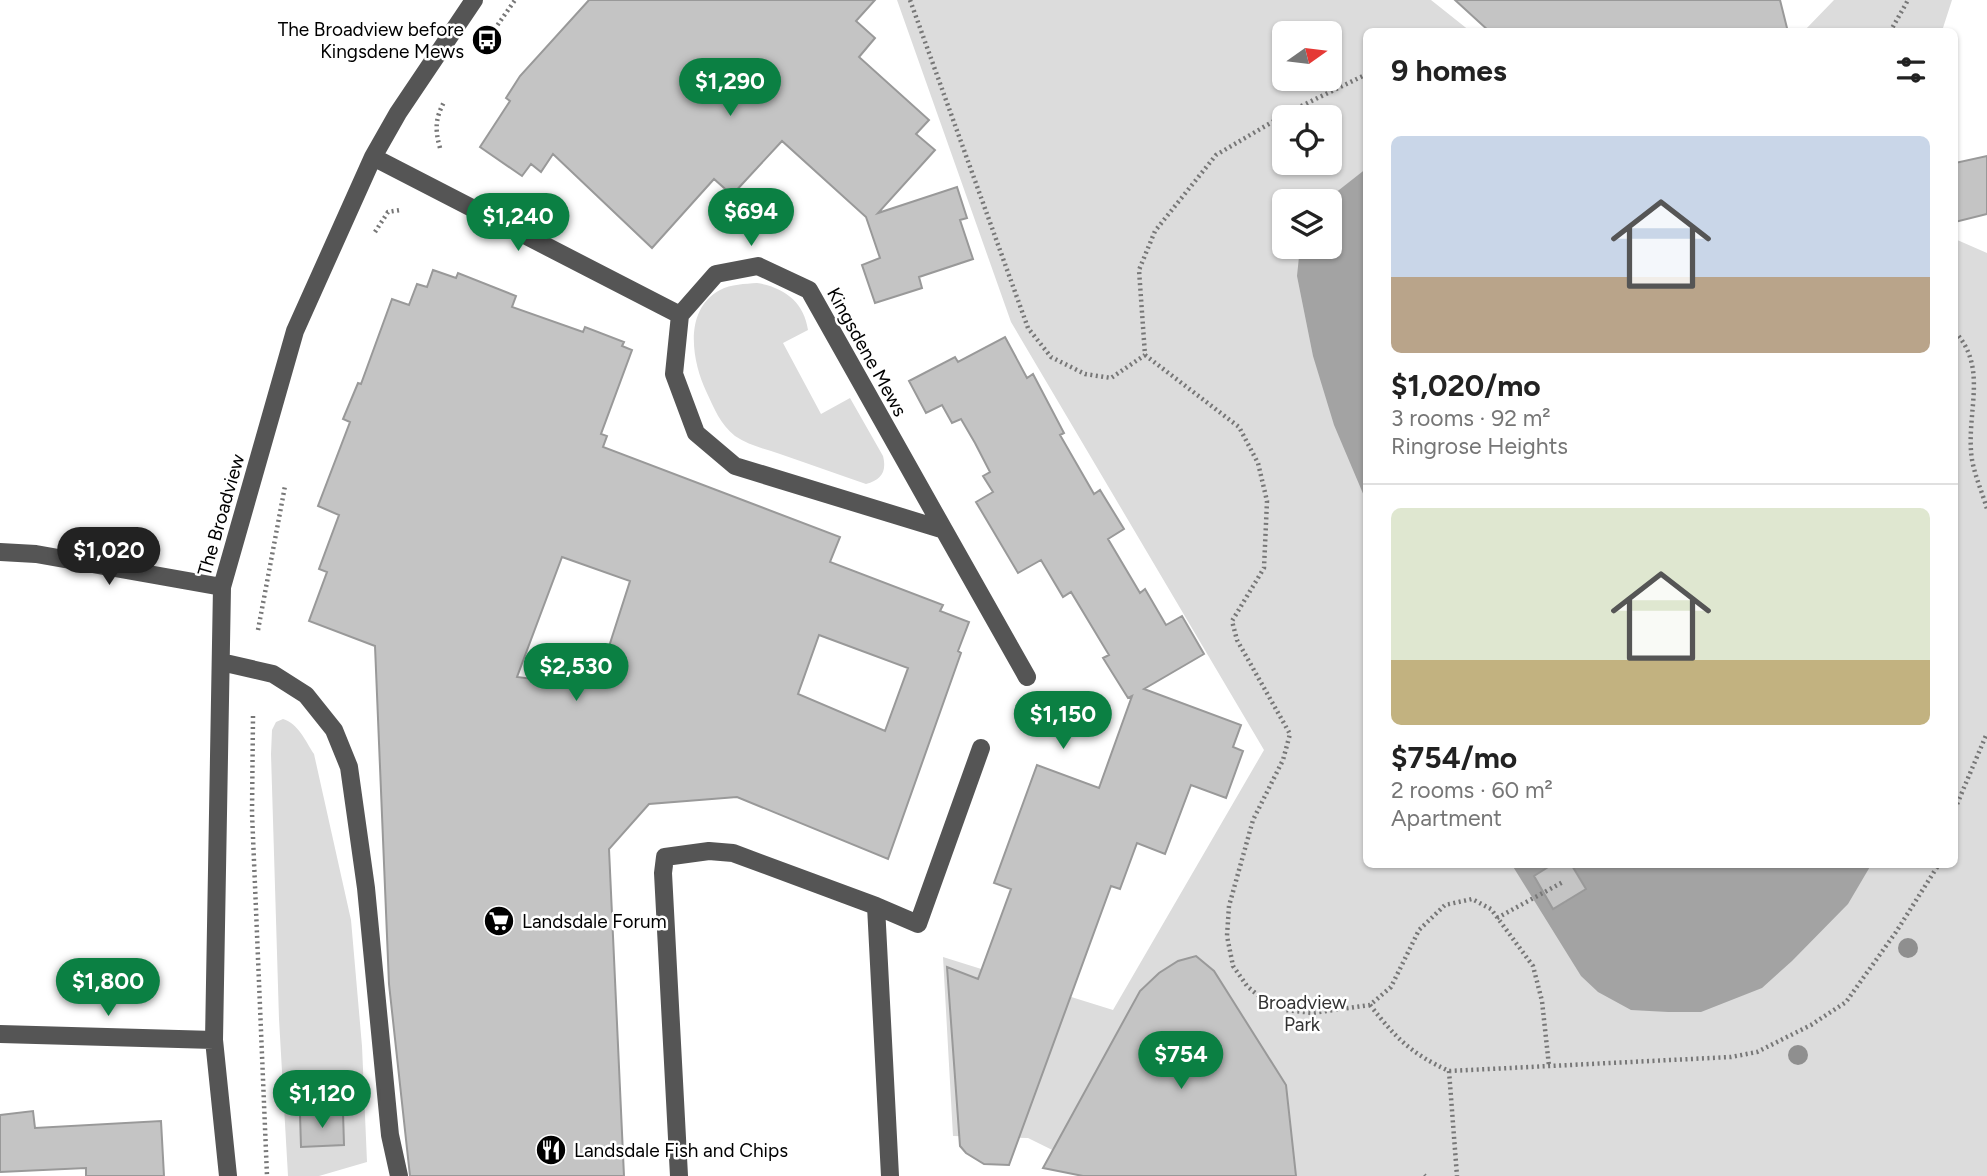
<!DOCTYPE html>
<html lang="en">
<head>
<meta charset="utf-8">
<style>
  body { margin:0; font-family:Figtree,sans-serif; background:#f2f2f2; color:#222; height:100vh; display:flex; flex-direction:column; font-size:26px; white-space:nowrap }
  * { box-sizing:border-box; margin:0 }
  p { font-size:23px; color:#767676 }
  .icon { flex:none; width:38px; height:38px; fill:none; stroke:currentColor; stroke-width:2; stroke-linecap:round; stroke-linejoin:round }
  .map { position:relative; flex:1; overflow:hidden }
  .sheet { position:absolute; left:1363px; top:28px; width:595px; height:840px; display:flex; flex-direction:column; background:#fff; border-radius:10px; box-shadow:0 2px 5px #0004 }
  .sheet>* { flex:none }
  .needle { width:46px; rotate:76deg }
  .buttons { position:absolute; left:1272px; top:21px; display:grid; gap:14px }
  .buttons a { display:grid; place-items:center; width:70px; height:70px; border-radius:10px; background:#fff; box-shadow:0 2px 5px #0004; font-size:35px }
  .price { position:absolute; translate:-50% -60px; padding:0 16px; border-radius:24px; background:#0b8043; color:#fff; font-size:23px; line-height:46px; filter:drop-shadow(0 2px 4px #0008) }
  .price::after { content:''; position:absolute; left:50%; top:42px; width:21px; height:16px; margin-left:-10px; background:inherit; clip-path:polygon(0 0,100% 0,50% 100%) }
  .price.on { background:#222; color:#fff }
  ul { padding:0; list-style:none }
  li { display:grid; align-content:center; gap:14px; height:371px; padding:0 28px }
  li+li { border-top:2px solid #e0e0e0 }
  li span { display:grid; place-items:center; height:217px; border-radius:10px; color:#555 }
  li>.icon { margin-inline-start:auto }
  span .icon { width:126px; height:126px; fill:#fffc; stroke-width:1 }
  li b { font-size:30px }
  h2 { display:flex; justify-content:space-between; align-items:center; height:84px; padding:0 28px; font-size:30px }
  .map>svg:first-child { display:block }
</style>
</head>
<body>
<div class="map">
<svg width="1987" height="1176" viewBox="0 0 1987 1176">
  <rect width="100%" height="100%" fill="#fff"/>
  <path fill="#dcdcdc" fill-rule="evenodd" d="M 897,0 L 1431,0 L 1470,31 L 1367,32 L 1367,864 L 1955,864 L 1955,239 L 1987,253 L 1987,1176 L 1105,1176 L 1028,1138 L 953,1136 L 943,957 L 1113,1010 L 1264,750 L 1011,322 ZM 1284,33 L 1330,33 L 1330,79 L 1284,79 ZM 1284,117 L 1330,117 L 1330,163 L 1284,163 ZM 1284,201 L 1330,201 L 1330,247 L 1284,247 Z
    M 1834,0 L 1952,0 L 1942,31 L 1804,31 Z
    M 757,283 C 784,287 804,302 808,330 L 783,343 L 821,414 L 850,398 L 883,456 C 887,472 881,480 866,484 C 837,474 809,464 780,454 C 765,449 748,445 735,436 C 720,424 714,408 706,391 C 692,361 683,310 720,290 C 731,284 745,284 757,283 Z
    M 283,719 C 298,723 306,742 314,754 L 351,920 L 362,1046 L 367,1162 L 319,1176 L 288,1176 L 279,1019 L 271,754 L 272,730 L 276,722 Z"/>
  <path fill="#a3a3a3" d="M 1367,168 L 1367,503 L 1334,425 L 1313,356 L 1297,276 L 1300,247 L 1330,247 L 1330,201 L 1325,201 Z
    M 1512,865 L 1871,865 L 1848,904 L 1792,961 L 1762,988 L 1701,1012 L 1668,1012 L 1631,1010 L 1598,992 L 1581,976 Z"/>
  <path fill="#c4c4c4" stroke="#999" stroke-width="2" fill-rule="evenodd" d="M 589,0 L 875,0 L 856,21 L 875,38 L 859,57 L 929,120 L 916,134 L 935,150 L 878,213 L 957,187 L 967,218 L 960,220 L 973,259 L 919,277 L 922,288 L 875,303 L 862,265 L 880,258 L 866,217 L 782,141 L 732,195 L 714,179 L 652,248 L 553,154 L 541,172 L 531,164 L 522,176 L 480,147 L 510,101 L 506,98 L 520,76 Z
    M 1455,0 L 1780,0 L 1788,32 L 1490,32 Z
    M 1987,156 L 1987,214 L 1955,222 L 1955,163 Z
    M 433,270 L 456,278 L 458,273 L 516,296 L 512,307 L 583,332 L 585,327 L 624,342 L 622,346 L 632,350 L 601,434 L 607,436 L 603,447 L 840,537 L 830,562 L 943,605 L 940,611 L 969,622 L 958,651 L 961,653 L 888,859 L 737,797 L 649,804 L 609,849 L 624,1176 L 410,1176 L 389,984 L 375,646 L 309,621 L 327,572 L 319,569 L 339,515 L 318,506 L 350,422 L 343,419 L 358,383 L 361,384 L 392,299 L 409,305 L 417,284 L 427,287 ZM 562,557 L 630,581 L 596,687 L 517,677 ZM 819,635 L 908,668 L 885,731 L 798,694 Z
    M 1005,337 L 1027,378 L 1033,374 L 1064,433 L 1060,435 L 1094,494 L 1100,490 L 1124,529 L 1108,539 L 1140,593 L 1145,589 L 1166,625 L 1182,616 L 1204,654 L 1144,689 L 1241,725 L 1233,747 L 1243,751 L 1226,798 L 1191,785 L 1165,854 L 1137,843 L 1120,889 L 1111,886 L 1009,1165 L 984,1164 L 966,1153 L 960,1146 L 947,967 L 978,979 L 1011,889 L 994,883 L 1037,765 L 1099,788 L 1132,696 L 1128,698 L 1103,658 L 1109,655 L 1071,592 L 1063,597 L 1041,560 L 1018,573 L 976,502 L 993,492 L 983,476 L 990,472 L 975,443 L 961,419 L 952,423 L 942,405 L 926,413 L 909,381 L 955,357 L 958,362 Z
    M 1553,864 L 1571,864 L 1586,889 L 1553,909 L 1534,876 Z
    M 1196,956 L 1214,971 L 1286,1085 L 1296,1176 L 1083,1176 L 1043,1168 L 1140,991 L 1159,973 L 1178,961 Z
    M 33,1111 L 35,1128 L 161,1121 L 164,1176 L 86,1176 L 86,1168 L 0,1172 L 0,1115 Z
    M 343,1112 L 344,1145 L 301,1147 L 300,1114 Z"/>
  <g fill="none" stroke-linecap="round" stroke-linejoin="round">
    <path stroke="#777" stroke-width="4.5" stroke-dasharray="2 3.5" stroke-linecap="butt" d="M 910,0 L 1028,328 L 1051,357 L 1085,374 L 1111,378 L 1145,355 L 1139,270 L 1155,231 L 1216,155 L 1291,111 L 1367,74
      M 1890,32 L 1908,0
      M 485,43 L 515,0
      M 440,148 C 435,130 435,119 444,102
      M 375,232 L 388,212 L 400,210
      M 1955,332 C 1987,366 1968,408 1971,451 C 1972,470 1982,491 1987,509
      M 1145,355 L 1239,427 L 1258,463 L 1267,501 L 1264,568 L 1232,621 L 1237,640 L 1290,734 L 1283,760 L 1253,820 L 1229,906 L 1227,936 L 1233,966 L 1247,986 L 1266,1002 L 1285,1010 L 1313,1013 L 1370,1005 L 1391,987 L 1419,930 L 1445,905 L 1472,899 L 1491,909 L 1533,966 L 1542,1001 L 1549,1066
      M 258,630 L 285,486
      M 253,716 L 252,813 L 267,1176
      M 1955,809 L 1987,733
      M 1497,918 L 1563,882
      M 1370,1005 C 1396,1038 1410,1053 1449,1071 L 1731,1057 L 1757,1052 L 1811,1025 L 1846,1002 L 1896,932 L 1939,864
      M 1449,1071 L 1457,1176
      M 1424,1175 L 1425,1176"/>
    <path stroke="#555" stroke-width="18" d="M 373,157 L 680,315
      M 944,530 L 735,466 L 696,433 L 674,374 L 680,315 L 716,274 L 758,266 L 809,290 L 944,530 L 1027,677
      M 0,552 L 36,554 L 222,587
      M 221,662 L 273,674 L 306,695 L 334,730 L 349,767 L 366,888 L 390,1135 L 399,1176
      M 876,906 L 918,924 L 981,748
      M 0,1034 L 214,1040
      M 228,1176 L 214,1040 L 222,587 L 295,331 L 373,157 L 398,113 L 474,0
      M 679,1176 L 663,873 L 665,857 L 709,851 L 733,853 L 876,906 L 890,1176"/>
  </g>
  <g fill="#8f8f8f">
    <circle cx="1908" cy="948" r="10"/>
    <circle cx="1798" cy="1055" r="10"/>
  </g>
  <defs>
    <g id="bus-disc" transform="scale(1.575)"><circle r="9.5" fill="#000" stroke="#fff"/><path d="M-5-6H5V4H4V6H2V4H-2V6H-4V4H-5ZM-3.5-4V0h7V-4ZM-3.5 1.2v1.5H-2V1.2ZM2 1.2v1.5H3.5V1.2Z" fill="#fff"/></g>
    <g id="supermarket-disc" transform="scale(1.575)"><circle r="9.5" fill="#000" stroke="#fff"/><path d="M-6-5.5h2.5l.6 2H6L4.5 2H-2.5L-4.4-4H-6ZM-1.5 3.2a1.3 1.3 0 1 0 .1 0ZM3 3.2a1.3 1.3 0 1 0 .1 0Z" fill="#fff"/></g>
    <g id="restaurant-disc" transform="scale(1.575)"><circle r="9.5" fill="#000" stroke="#fff"/><path d="M-5-6h1v4h1v-4h1v4h1v-4h1v5L-1.5 .5V6h-2V.5L-5-1ZM5-6V6H3V1.5H1.5Q1.5-4 5-6Z" fill="#fff"/></g>
  </defs>
  <g fill-rule="evenodd">
    <use href="#bus-disc" x="487" y="40"/>
    <use href="#supermarket-disc" x="499" y="921"/>
    <use href="#restaurant-disc" x="551" y="1150"/>
  </g>
  <g text-anchor="middle" dominant-baseline="central" stroke-width="5" stroke-linejoin="round" paint-order="stroke">
    <g font-size="19" fill="#000" stroke="#fff" text-anchor="start">
      <text x="464" y="29" text-anchor="end">The Broadview before<tspan x="464" dy="22">Kingsdene Mews</tspan></text>
      <text x="522" y="921">Landsdale Forum</text>
      <text x="574" y="1150">Landsdale Fish and Chips</text>
    </g>
    <g font-size="19" fill="#000" stroke="#fff">
      <text transform="translate(867 352) rotate(61)">Kingsdene Mews</text>
      <text transform="translate(221 515) rotate(-74)">The Broadview</text>
    </g>
    <g font-size="19" fill="#333" stroke="#fff">
      <text x="1302" y="1002">Broadview<tspan x="1302" dy="22">Park</tspan></text>
    </g>
  </g>
</svg>
<div class="buttons">
<a><svg class="needle" viewBox="-14 -14 28 28"><path d="M0-13l5 13h-10z" fill="#e53935"/><path d="M0 13l5-13h-10z" fill="#767676"/></svg></a>
<a><svg class="icon" aria-label="locate" viewBox="0 0 24 24"><circle cx="12" cy="12" r="6"/><path d="M12 2v4M12 18v4M2 12h4M18 12h4"/></svg></a>
<a><svg class="icon" aria-label="layers" viewBox="0 0 24 24"><path d="M12 4l9 5-9 5-9-5zM3 14l9 5 9-5"/></svg></a>
</div>
<b class="price" style="left:730px;top:118px">$1,290</b>
<b class="price" style="left:751px;top:248px">$694</b>
<b class="price" style="left:518px;top:253px">$1,240</b>
<b class="price on" style="left:109px;top:587px">$1,020</b>
<b class="price" style="left:576px;top:703px">$2,530</b>
<b class="price" style="left:1063px;top:751px">$1,150</b>
<b class="price" style="left:108px;top:1018px">$1,800</b>
<b class="price" style="left:1181px;top:1091px">$754</b>
<b class="price" style="left:322px;top:1130px">$1,120</b>
<section class="sheet">
<h2>9 homes<svg class="icon" aria-label="filters" viewBox="0 0 24 24"><path d="M4 7h16M4 17h16"/><circle cx="9" cy="7" r="2"/><circle cx="15" cy="17" r="2"/></svg></h2>
<ul>
<li><span style="background:linear-gradient(#c9d6e8 65%,#b9a48a 0)"><svg class="icon" aria-label="home" viewBox="0 0 24 24"><path d="M3 11l9-7 9 7M6 9v11h12V9"/></svg></span><div><b>$1,020/mo</b><p>3 rooms · 92 m²</p><p>Ringrose Heights</p></div></li>
<li><span style="background:linear-gradient(#dfe7d0 70%,#c2b280 0)"><svg class="icon" aria-label="home" viewBox="0 0 24 24"><path d="M3 11l9-7 9 7M6 9v11h12V9"/></svg></span><div><b>$754/mo</b><p>2 rooms · 60 m²</p><p>Apartment</p></div></li>
</ul>
</section>
</div>
</body>
</html>
